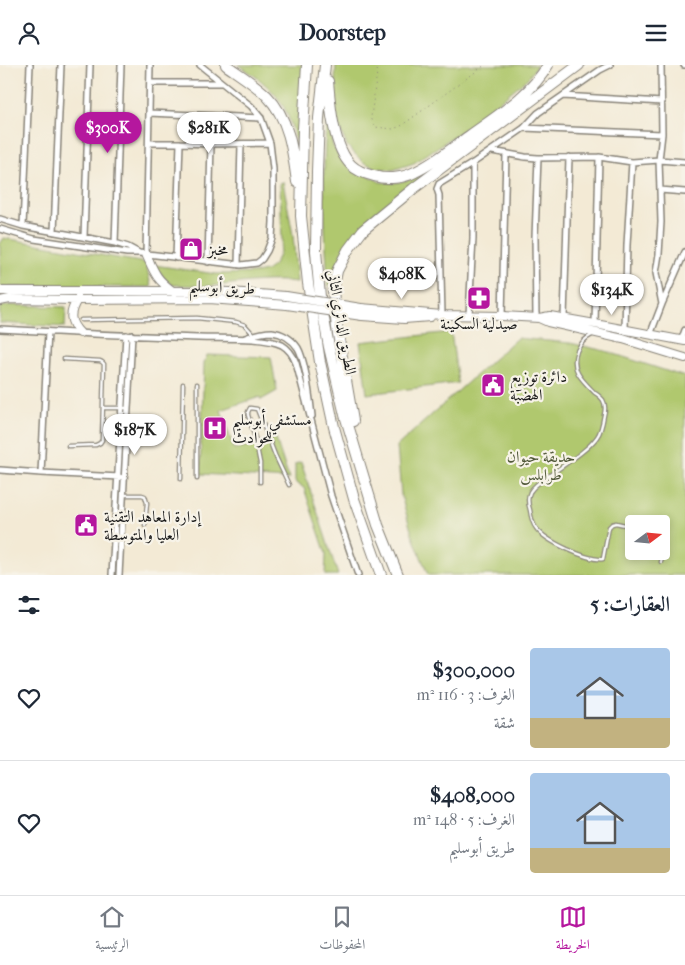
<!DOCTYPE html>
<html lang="ar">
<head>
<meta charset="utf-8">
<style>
  body { margin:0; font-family:"IM FELL French Canon",Amiri,serif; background:#f2f2f3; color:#1f2937; direction:rtl; height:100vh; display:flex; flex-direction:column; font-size:19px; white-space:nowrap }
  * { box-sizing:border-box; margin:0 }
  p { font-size:16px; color:#747a83 }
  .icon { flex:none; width:28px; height:28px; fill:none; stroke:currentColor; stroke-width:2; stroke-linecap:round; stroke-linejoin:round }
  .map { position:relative; height:510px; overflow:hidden; direction:ltr }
  .details { display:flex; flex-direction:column; background:#fff; flex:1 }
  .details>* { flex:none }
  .needle { width:32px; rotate:74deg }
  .buttons { position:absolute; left:625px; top:450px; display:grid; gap:10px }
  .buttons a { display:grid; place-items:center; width:45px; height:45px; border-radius:5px; background:#fff; box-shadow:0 2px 8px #0003; font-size:25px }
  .price { position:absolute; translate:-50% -42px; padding:0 11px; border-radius:18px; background:#fff; color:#222; font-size:16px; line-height:32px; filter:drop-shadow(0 1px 2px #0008) }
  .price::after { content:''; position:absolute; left:50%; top:30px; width:15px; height:11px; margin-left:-8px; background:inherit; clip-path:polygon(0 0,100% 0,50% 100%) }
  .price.on { background:#b5179e; color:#fff }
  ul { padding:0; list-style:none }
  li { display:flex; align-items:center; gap:15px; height:125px; padding:0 15px }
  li+li { border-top:1px solid #e0e1e3 }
  li span { display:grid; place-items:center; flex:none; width:140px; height:100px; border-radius:5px; color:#555 }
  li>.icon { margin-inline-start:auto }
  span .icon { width:60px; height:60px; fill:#fffc; stroke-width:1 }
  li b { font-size:21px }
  h2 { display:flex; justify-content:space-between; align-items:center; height:60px; padding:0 15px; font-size:21px }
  header { display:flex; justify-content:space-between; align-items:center; height:65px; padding:0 15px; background:#fff; font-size:22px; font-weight:700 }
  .dock { display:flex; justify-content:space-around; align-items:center; height:70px; border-top:1px solid #e0e1e3; background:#fff; font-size:14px; color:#747a83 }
  .dock a { display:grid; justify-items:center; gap:2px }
  .dock .on { color:#b5179e }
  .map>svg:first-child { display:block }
</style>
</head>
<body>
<header><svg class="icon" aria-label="menu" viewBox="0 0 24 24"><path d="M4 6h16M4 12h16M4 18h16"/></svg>Doorstep<svg class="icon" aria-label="person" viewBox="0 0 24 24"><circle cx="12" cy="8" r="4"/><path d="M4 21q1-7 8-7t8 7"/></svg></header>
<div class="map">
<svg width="685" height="510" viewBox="0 0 685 510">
  <rect width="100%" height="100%" fill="#f7f3e8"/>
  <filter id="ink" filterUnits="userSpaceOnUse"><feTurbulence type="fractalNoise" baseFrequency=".02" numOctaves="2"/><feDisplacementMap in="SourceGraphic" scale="10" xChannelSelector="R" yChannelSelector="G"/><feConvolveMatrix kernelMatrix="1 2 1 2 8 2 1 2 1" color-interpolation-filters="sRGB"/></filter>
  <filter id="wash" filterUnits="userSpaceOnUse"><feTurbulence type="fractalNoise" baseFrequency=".0096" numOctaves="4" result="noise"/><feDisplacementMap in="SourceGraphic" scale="20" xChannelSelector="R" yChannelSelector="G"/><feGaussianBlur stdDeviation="1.12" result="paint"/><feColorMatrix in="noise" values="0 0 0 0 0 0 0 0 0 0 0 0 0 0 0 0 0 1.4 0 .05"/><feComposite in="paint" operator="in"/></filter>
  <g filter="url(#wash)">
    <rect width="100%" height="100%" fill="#f3ead5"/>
    <path fill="#b0c86e" stroke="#667245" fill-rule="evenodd" d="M 238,0 L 303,0 L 298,85 C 295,75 293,64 289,54 C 281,30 260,13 238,0 Z
      M 336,0 L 537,0 L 529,12 L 472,59 L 414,98 L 393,105 L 376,103 L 363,97 L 347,81 L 333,47 Z
      M 327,52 L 333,81 L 341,94 L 380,117 L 394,118 L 423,112 L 362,162 L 331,220 L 328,221 C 325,164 321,109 327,52 Z
      M 283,117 L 293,170 L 297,217 C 272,214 248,217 223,220 C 206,222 189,220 172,220 L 165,214 L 154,200 L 216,209 L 256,208 L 266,206 L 274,200 L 279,190 L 282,177 L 280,118 Z
      M 4,173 L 146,198 L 151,222 L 0,222 L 0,179 Z
      M 9,240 L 66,242 L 65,262 L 0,258 L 0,242 Z
      M 451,267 L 458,318 L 367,329 L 360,277 Z
      M 517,273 L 570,278 L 605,286 L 685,312 L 685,510 L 428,510 L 412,469 L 401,430 L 397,381 ZM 634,459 L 661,459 L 661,486 L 634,486 Z
      M 207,290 L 271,292 L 277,326 L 261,335 L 260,332 L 221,345 L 234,384 L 260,379 L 275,371 L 289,414 L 200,409 L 204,298 Z
      M 301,397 L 338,510 L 325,510 L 326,489 L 304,423 L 295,417 L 295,399 Z"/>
  </g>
  <g filter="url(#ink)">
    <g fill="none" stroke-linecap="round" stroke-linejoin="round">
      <g stroke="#888378" stroke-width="5">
        <path id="lane" d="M 81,255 L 197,253 L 236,257 L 245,260 L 253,269
          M 592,270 C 584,274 581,278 577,286 C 570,305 582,315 595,328 C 598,330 601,332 603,335 C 606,340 605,346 604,350 C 603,356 601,367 597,372 C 587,386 565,399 550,410 C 544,414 534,420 530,427 C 527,433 528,439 530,445 C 531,452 532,458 536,463 C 545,476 588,496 603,494 L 609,462 L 612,459 L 616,458 L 634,462
          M 64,294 L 100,296 L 102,297 L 104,299 L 102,375 L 100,378 L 96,380 L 68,381
          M 103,343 L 128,343
          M 181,414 L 183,319
          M 197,414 L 197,319
          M 260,417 L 260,398 L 255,373 L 248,350 L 248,347 L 250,343 L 257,344 L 275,390 L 289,420
          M 124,430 L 142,430 L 145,431 L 147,438 L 145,460
          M 661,497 C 663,489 668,477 661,470"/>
      </g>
      <g stroke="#888378" stroke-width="8">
        <path id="street" d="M 684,0 L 685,0
          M 150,18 L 221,18
          M 563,31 L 662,37
          M 149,48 L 261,53
          M 524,63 L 662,69
          M 149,78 L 180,78 L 211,79 L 270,78
          M 492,86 L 525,92 L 538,93 L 599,92 L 632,97 L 659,95 L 685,97
          M 660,125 L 685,127
          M 0,154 L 23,161 L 115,178 L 128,182 L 139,188
          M 23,161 L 30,0
          M 0,164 L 34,174 L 127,188 L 139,188 L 241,200 L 257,198 L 262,194 L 267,186 L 272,173 L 273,157 L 273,104 L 270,78 L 261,53 L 251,41 L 200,0
          M 54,167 L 61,0
          M 84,172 L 90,0
          M 115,178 L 121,0
          M 146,189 L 150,0
          M 176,193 L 180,78
          M 208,197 L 211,79
          M 238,200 L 241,79
          M 662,239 L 685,187
          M 442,250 L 439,130 L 437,124 L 439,119 L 473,98 L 524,63 L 538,48 L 600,5 L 610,0
          M 469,250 L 473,173 L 473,98
          M 502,251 L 506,89
          M 536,252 L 535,172 L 538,93
          M 564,253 L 569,92
          M 595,259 L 599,92
          M 0,264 C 66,268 132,271 198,273 C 221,274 262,271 282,280 C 289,284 293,290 296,298 L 331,431 L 358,510
          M 625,265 L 627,180 L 632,97
          M 650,270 L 662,239 L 656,208 L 659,189 L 661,157 L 659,95 L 662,69 L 661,0
          M 245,273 C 253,270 263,267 272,267 C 282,268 292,274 298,283 C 306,297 310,334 312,351
          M 681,276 L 685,265
          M 0,405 L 41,408 L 120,412
          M 41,408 L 48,267
          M 112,510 L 126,270
          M 119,510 L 132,270"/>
      </g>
      <g stroke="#888378" stroke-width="10">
        <path id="secondary" d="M 146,189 C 155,209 156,214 174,227
          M 0,226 L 207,226 L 229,227 L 286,231
          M 77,235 C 69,248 69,257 80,268
          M 0,236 L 10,234 L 77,235 L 209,234 L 287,240
          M 361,243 L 442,250 L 502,251 L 539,253 L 550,251 L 595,259 L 685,276
          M 362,251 L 404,254 L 430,252
          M 539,253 L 548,257 L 623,274 L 685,293"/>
      </g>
      <g stroke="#888378" stroke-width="12">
        <path id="highway" d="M 226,0 C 240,10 255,19 267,31 C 289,53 293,87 297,117
          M 307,0 L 303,64 L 301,151 L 308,218 L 320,297 L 334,362 L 354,434 L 381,510
          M 325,0 L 319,53 L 317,106 L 316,186 L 320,232 L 329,282 L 345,350 L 378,460 L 398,510
          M 328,16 C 330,39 333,82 351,100 C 357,106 366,109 374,111 C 387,115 404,113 415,107 C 435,98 452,83 469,71 C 498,50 530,31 548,0
          M 353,356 L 337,263 L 333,226 L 337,206 L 348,185 L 363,165 L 413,124 L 579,0"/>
      </g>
      <path stroke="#888378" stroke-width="1" stroke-dasharray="1 4" stroke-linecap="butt" d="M 378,0 L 371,52 L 375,62 L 393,64 L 401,61 L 485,0"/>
      <use href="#lane" stroke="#fff" stroke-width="2.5"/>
      <use href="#street" stroke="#fff" stroke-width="5"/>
      <use href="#secondary" stroke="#fff" stroke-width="8"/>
      <use href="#highway" stroke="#fff" stroke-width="10"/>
      <g stroke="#888378" stroke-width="10" stroke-linecap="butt">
        <path id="secondary-bridge" d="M 286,231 L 361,243
          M 287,240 L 362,251"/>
      </g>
      <use href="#secondary-bridge" stroke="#fff" stroke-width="8"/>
    </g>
  </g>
  <defs>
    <g id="shop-square" transform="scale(1.25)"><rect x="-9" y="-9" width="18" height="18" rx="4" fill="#b5179e" stroke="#f7f3e8"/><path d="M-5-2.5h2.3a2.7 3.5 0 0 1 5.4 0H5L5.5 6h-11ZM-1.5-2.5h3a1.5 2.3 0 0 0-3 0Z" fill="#fff"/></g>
    <g id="pharmacy-square" transform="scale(1.25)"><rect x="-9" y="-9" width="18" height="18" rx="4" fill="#b5179e" stroke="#f7f3e8"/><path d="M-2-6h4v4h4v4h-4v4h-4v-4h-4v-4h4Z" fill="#fff"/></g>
    <g id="civic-square" transform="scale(1.25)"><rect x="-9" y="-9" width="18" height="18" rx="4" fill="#b5179e" stroke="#f7f3e8"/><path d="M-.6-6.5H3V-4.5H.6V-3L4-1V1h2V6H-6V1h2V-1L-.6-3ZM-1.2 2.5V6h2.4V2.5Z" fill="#fff"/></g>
    <g id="hospital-square" transform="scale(1.25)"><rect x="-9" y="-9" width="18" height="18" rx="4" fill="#b5179e" stroke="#f7f3e8"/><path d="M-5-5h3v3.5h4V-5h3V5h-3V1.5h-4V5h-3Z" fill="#fff"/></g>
  </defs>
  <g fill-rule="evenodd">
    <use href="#shop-square" x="191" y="184"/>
    <use href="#pharmacy-square" x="479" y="233"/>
    <use href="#civic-square" x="493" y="320"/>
    <use href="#hospital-square" x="215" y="363"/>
    <use href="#civic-square" x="86" y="460"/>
  </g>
  <g text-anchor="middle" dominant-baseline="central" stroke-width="4.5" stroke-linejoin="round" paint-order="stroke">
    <g font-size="16" fill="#1c1c1c" stroke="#f7f3e8" text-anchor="start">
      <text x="208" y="184">مخبز</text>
      <text x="479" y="258" text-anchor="middle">صيدلية السكينة</text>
      <text x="510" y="311">دائرة توزيع<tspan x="510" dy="18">الهضبة</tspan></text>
      <text x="232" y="354">مستشفي أبوسليم<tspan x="232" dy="18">للحوادث</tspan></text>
      <text x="104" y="451">إدارة المعاهد التقنية<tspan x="104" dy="18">العليا والمتوسطة</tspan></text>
    </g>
    <g font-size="16" fill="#1c1c1c" stroke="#f7f3e8">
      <text transform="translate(222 222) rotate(3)">طريق أبوسليم</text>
      <text transform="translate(342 257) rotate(80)">الطريق الدائري الثاني</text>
    </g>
    <g font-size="16" fill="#505839" stroke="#f7f3e8">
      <text x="541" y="391">حديقة حيوان<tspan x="541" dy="18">طرابلس</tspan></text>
    </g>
  </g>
</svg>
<div class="buttons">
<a><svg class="needle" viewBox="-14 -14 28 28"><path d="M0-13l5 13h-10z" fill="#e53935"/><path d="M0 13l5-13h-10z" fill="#747a83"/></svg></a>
</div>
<b class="price on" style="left:108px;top:89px">$300K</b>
<b class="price" style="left:209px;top:89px">$281K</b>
<b class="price" style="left:402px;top:235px">$408K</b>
<b class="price" style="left:612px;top:251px">$134K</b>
<b class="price" style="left:135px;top:391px">$187K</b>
</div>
<section class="details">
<h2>العقارات: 5<svg class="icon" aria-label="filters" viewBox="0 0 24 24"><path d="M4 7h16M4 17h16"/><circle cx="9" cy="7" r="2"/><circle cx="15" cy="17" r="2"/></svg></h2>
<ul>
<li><span style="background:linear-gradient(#a9c7e8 70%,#c2b280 0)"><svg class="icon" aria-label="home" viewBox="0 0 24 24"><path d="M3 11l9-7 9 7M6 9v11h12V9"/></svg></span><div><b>$300,000</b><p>الغرف: 3 · 116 m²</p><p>شقة</p></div><svg class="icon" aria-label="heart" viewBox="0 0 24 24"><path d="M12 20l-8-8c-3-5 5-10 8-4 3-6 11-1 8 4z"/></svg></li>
<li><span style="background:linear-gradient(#a9c7e8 75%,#c2b280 0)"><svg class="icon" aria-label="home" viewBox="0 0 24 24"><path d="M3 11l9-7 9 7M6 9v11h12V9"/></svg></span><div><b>$408,000</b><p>الغرف: 5 · 148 m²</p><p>طريق أبوسليم</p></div><svg class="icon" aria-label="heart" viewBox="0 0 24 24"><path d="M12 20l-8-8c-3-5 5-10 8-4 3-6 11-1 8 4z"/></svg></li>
</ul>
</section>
<nav class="dock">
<a class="on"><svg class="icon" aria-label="map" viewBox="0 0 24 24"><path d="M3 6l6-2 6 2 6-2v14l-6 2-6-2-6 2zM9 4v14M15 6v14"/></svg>الخريطة</a>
<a><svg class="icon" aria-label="saved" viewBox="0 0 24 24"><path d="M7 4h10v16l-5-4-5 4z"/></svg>المحفوظات</a>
<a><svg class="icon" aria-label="home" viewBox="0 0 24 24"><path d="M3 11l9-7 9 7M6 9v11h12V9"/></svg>الرئيسية</a>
</nav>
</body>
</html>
